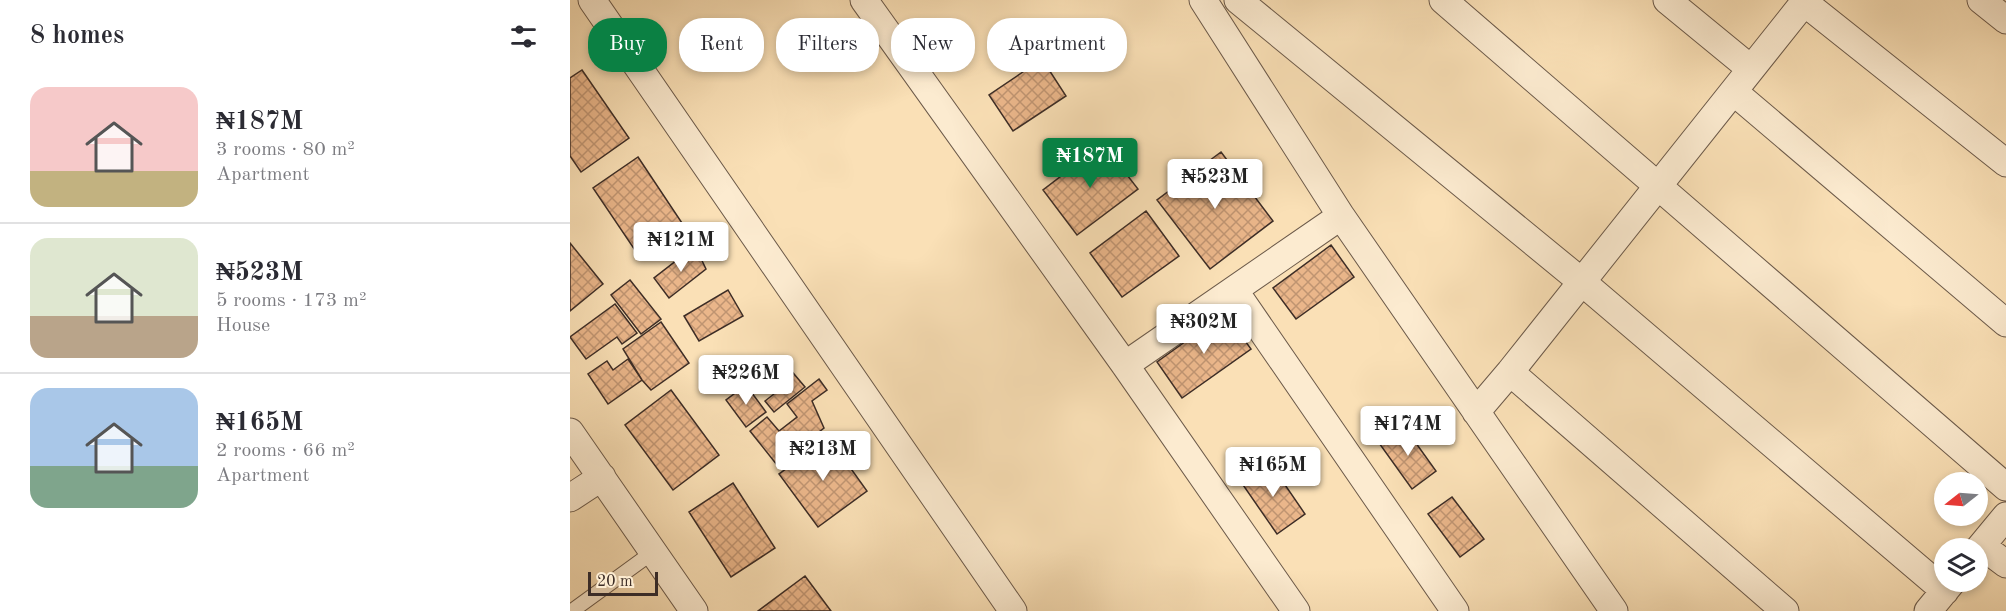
<!DOCTYPE html>
<html lang="en">
<head>
<meta charset="utf-8">
<style>
  body { margin:0; font-family:"Old Standard TT",serif; background:#f2f2f3; color:#2b2b33; height:100vh; display:flex; flex-direction:column; font-size:22px; white-space:nowrap }
  * { box-sizing:border-box; margin:0 }
  p { font-size:20px; color:#7c7c81 }
  .icon { flex:none; width:33px; height:33px; fill:none; stroke:currentColor; stroke-width:2; stroke-linecap:round; stroke-linejoin:round }
  .map { position:relative; flex:1; overflow:hidden }
  .drawer { display:flex; flex-direction:column; background:#fff; width:570px }
  .drawer>* { flex:none }
  .hud { position:absolute; left:18px; top:18px; width:570px; height:54px; display:flex; gap:12px }
  .needle { width:39px; rotate:253deg }
  .tools { position:absolute; left:1364px; top:472px; display:grid; gap:12px }
  .tools a { display:grid; place-items:center; width:54px; height:54px; border-radius:50%; background:#fff; box-shadow:0 3px 9px #0003; font-size:30px }
  .scale { position:absolute; left:18px; bottom:15px; width:70px; box-sizing:border-box; padding-left:6px; border:3px solid #3d2d26; border-top:0; font-size:16px; line-height:21px; white-space:nowrap; color:#3d2d26; -webkit-text-stroke:4px #fcebd0; paint-order:stroke }
  .price { position:absolute; translate:-50% -51px; padding:0 14px; border-radius:6px; background:#fff; color:#222; font-size:20px; line-height:39px; filter:drop-shadow(0 2px 3px #0008) }
  .price::after { content:''; position:absolute; left:50%; top:36px; width:18px; height:14px; margin-left:-9px; background:inherit; clip-path:polygon(0 0,100% 0,50% 100%) }
  .price.current { background:#0b8043; color:#fff }
  ul { padding:0; list-style:none }
  li { display:flex; align-items:center; gap:18px; height:150px; padding:0 30px }
  li+li { border-top:2px solid #e1e1e2 }
  li span { display:grid; place-items:center; flex:none; width:168px; height:120px; border-radius:18px; color:#555 }
  li>.icon { margin-inline-start:auto }
  span .icon { width:72px; height:72px; fill:#fffc; stroke-width:1 }
  li b { font-size:26px }
  h2 { display:flex; justify-content:space-between; align-items:center; height:72px; padding:0 30px; font-size:26px }
  .chip { padding:0 21px; border-radius:24px; background:#fff; box-shadow:0 3px 9px #0003; font-size:21px; line-height:54px }
  .chip.current { background:#0b8043; color:#fff }
  main { display:flex; flex:1; min-height:0 }
  .map>svg:first-child { display:block }
</style>
</head>
<body>
<main>
<section class="drawer">
<h2>8 homes<svg class="icon" aria-label="filters" viewBox="0 0 24 24"><path d="M4 7h16M4 17h16"/><circle cx="9" cy="7" r="2"/><circle cx="15" cy="17" r="2"/></svg></h2>
<ul>
<li><span style="background:linear-gradient(#f6c9c9 70%,#c2b280 0)"><svg class="icon" aria-label="home" viewBox="0 0 24 24"><path d="M3 11l9-7 9 7M6 9v11h12V9"/></svg></span><div><b>₦187M</b><p>3 rooms · 80 m²</p><p>Apartment</p></div></li>
<li><span style="background:linear-gradient(#dfe7d0 65%,#b9a48a 0)"><svg class="icon" aria-label="home" viewBox="0 0 24 24"><path d="M3 11l9-7 9 7M6 9v11h12V9"/></svg></span><div><b>₦523M</b><p>5 rooms · 173 m²</p><p>House</p></div></li>
<li><span style="background:linear-gradient(#a9c7e8 65%,#7fa58c 0)"><svg class="icon" aria-label="home" viewBox="0 0 24 24"><path d="M3 11l9-7 9 7M6 9v11h12V9"/></svg></span><div><b>₦165M</b><p>2 rooms · 66 m²</p><p>Apartment</p></div></li>
</ul>
</section>
<div class="map">
<svg width="1436" height="611" viewBox="0 0 1436 611">
  <defs>
    <pattern id="building-cross-hatch" width="8" height="8" patternUnits="userSpaceOnUse" patternTransform="scale(1.5)"><rect width="8" height="8" fill="#eab68a"/><path d="M0 0l8 8M0 8l8-8" fill="none" stroke="#bf9471"/></pattern>
  </defs>
  <rect width="100%" height="100%" fill="#fae0b6"/>
  <filter id="stains"><feTurbulence type="fractalNoise" baseFrequency=".00333" numOctaves="4"/><feColorMatrix values="0 0 0 0 .2 0 0 0 0 .09 0 0 0 0 .02 0 0 0 .5 -.17"/></filter>
  <radialGradient id="worn" r=".72"><stop offset=".6" stop-color="#630" stop-opacity="0"/><stop offset="1" stop-color="#630" stop-opacity=".3"/></radialGradient>
  <path fill="url(#building-cross-hatch)" stroke="#3d2d26" stroke-width="1.5" d="M 472,59 L 496,96 L 443,131 L 419,95 Z
    M 12,70 L 59,138 L 11,172 L 0,156 L 0,78 Z
    M 533,144 L 568,189 L 507,235 L 473,190 Z
    M 651,152 L 703,221 L 640,269 L 587,200 Z
    M 68,157 L 116,229 L 71,259 L 23,188 Z
    M 576,211 L 609,256 L 552,297 L 520,253 Z
    M 0,243 L 33,284 L 0,311 Z
    M 761,245 L 784,277 L 726,319 L 703,288 Z
    M 125,246 L 136,269 L 99,298 L 84,278 Z
    M 60,280 L 91,319 L 71,334 L 41,295 Z
    M 158,290 L 173,316 L 129,341 L 114,316 Z
    M 45,304 L 67,333 L 52,344 L 47,337 L 16,359 L 0,337 Z
    M 655,313 L 681,349 L 612,398 L 587,362 Z
    M 91,322 L 119,363 L 81,390 L 72,380 L 53,349 Z
    M 58,359 L 72,380 L 38,404 L 18,374 L 37,361 L 43,370 Z
    M 213,361 L 235,387 L 204,412 L 195,401 L 209,390 L 196,375 Z
    M 249,379 L 257,390 L 242,401 L 254,428 L 207,465 L 180,431 L 197,417 L 209,431 L 227,417 L 217,404 Z
    M 176,385 L 196,412 L 176,427 L 156,400 Z
    M 101,390 L 149,455 L 103,490 L 55,425 Z
    M 833,425 L 866,471 L 842,489 L 809,443 Z
    M 259,438 L 297,491 L 248,527 L 209,474 Z
    M 700,463 L 735,514 L 707,534 L 671,482 Z
    M 163,483 L 205,548 L 161,577 L 119,512 Z
    M 882,497 L 914,539 L 890,557 L 858,514 Z
    M 235,576 L 261,611 L 188,611 Z"/>
  <g fill="none" stroke-linecap="round" stroke-linejoin="round">
    <g stroke="#6c5a4a" stroke-width="16">
      <path id="lane" d="M 2,611 L 83,552"/>
    </g>
    <g stroke="#6c5a4a" stroke-width="29">
      <path id="street" d="M 22,0 L 443,611
        M 294,0 L 555,365 L 726,611
        M 633,0 L 771,216 L 1044,611
        M 668,0 L 1012,282 L 1375,591
        M 873,0 L 1436,487
        M 1097,0 L 1181,69
        M 1411,0 L 1436,20
        M 1235,3 L 1436,163
        M 1164,92 L 1436,323
        M 664,290 L 885,611
        M 555,365 L 771,216
        M 940,372 L 1215,611
        M 906,412 L 940,372 L 1236,0
        M 0,432 L 124,611
        M 0,498 L 32,477
        M 1412,546 L 1436,564
        M 1407,551 L 1436,516
        M 1358,611 L 1382,582"/>
    </g>
    <use href="#lane" stroke="#fcebd0" stroke-width="14"/>
    <use href="#street" stroke="#fcebd0" stroke-width="27"/>
  </g>
  <rect width="100%" height="100%" filter="url(#stains)"/>
  <rect width="100%" height="100%" fill="url(#worn)"/>
</svg>
<div class="tools">
<a><svg class="needle" viewBox="-14 -14 28 28"><path d="M0-13l5 13h-10z" fill="#e53935"/><path d="M0 13l5-13h-10z" fill="#7c7c81"/></svg></a>
<a><svg class="icon" aria-label="layers" viewBox="0 0 24 24"><path d="M12 4l9 5-9 5-9-5zM3 14l9 5 9-5"/></svg></a>
</div>
<div class="scale">20 m</div>
<b class="price current" style="left:520px;top:189px">₦187M</b>
<b class="price" style="left:645px;top:210px">₦523M</b>
<b class="price" style="left:111px;top:273px">₦121M</b>
<b class="price" style="left:634px;top:355px">₦302M</b>
<b class="price" style="left:176px;top:406px">₦226M</b>
<b class="price" style="left:838px;top:457px">₦174M</b>
<b class="price" style="left:253px;top:482px">₦213M</b>
<b class="price" style="left:703px;top:498px">₦165M</b>
<div class="hud">
<a class="chip current">Buy</a>
<a class="chip">Rent</a>
<a class="chip">Filters</a>
<a class="chip">New</a>
<a class="chip">Apartment</a>
</div>
</div>
</main>
</body>
</html>
